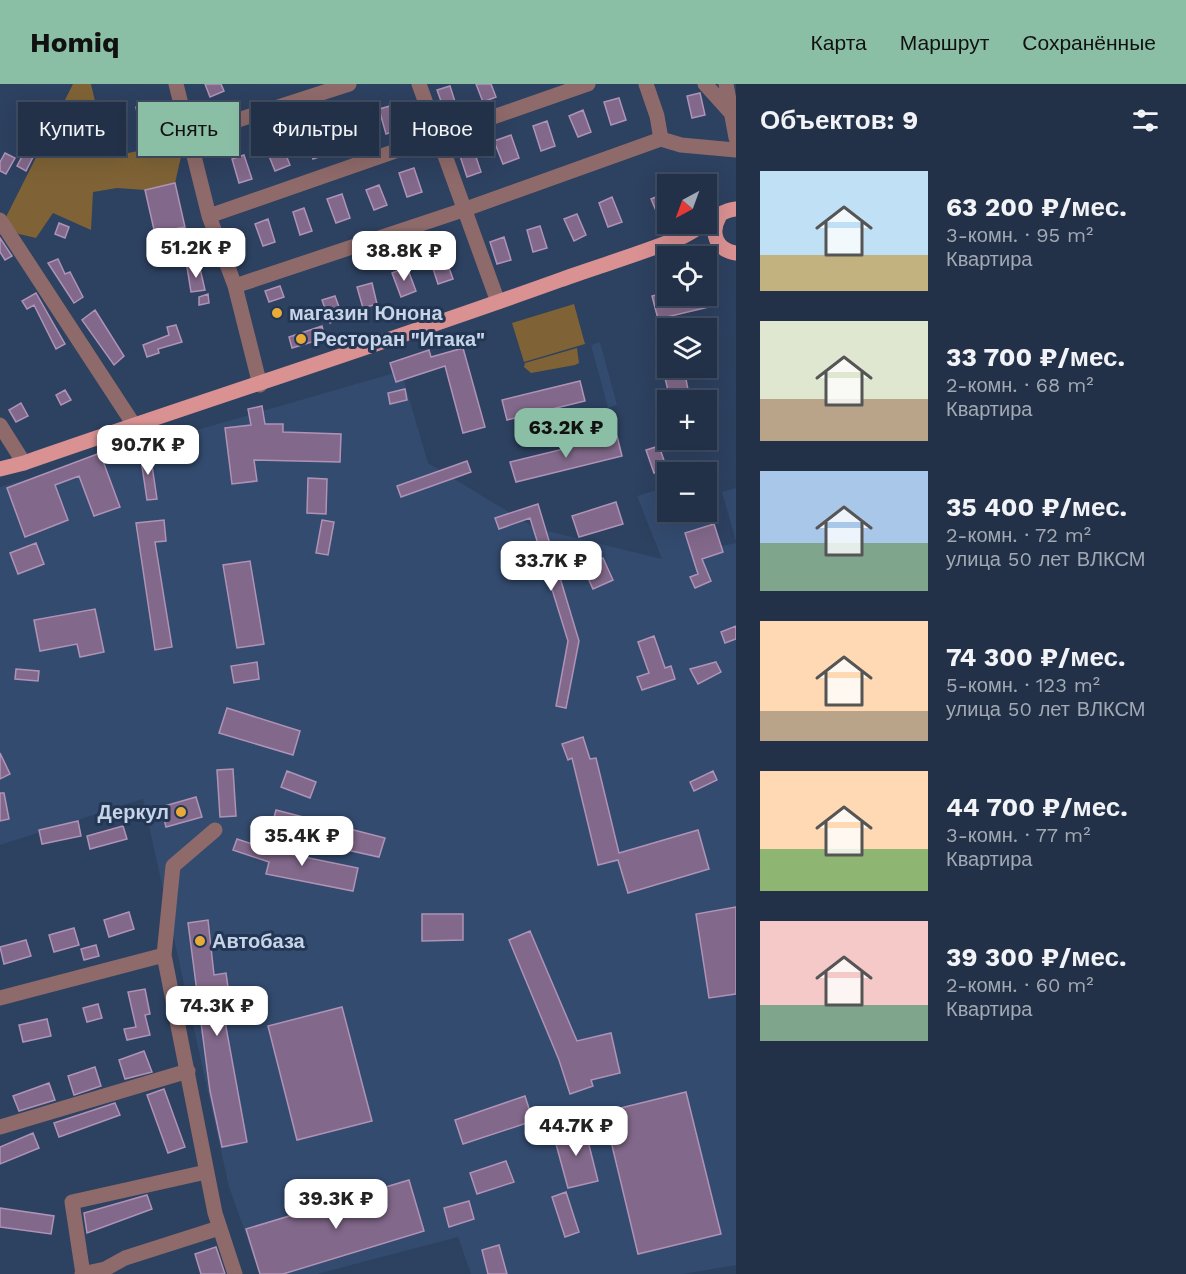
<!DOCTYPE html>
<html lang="ru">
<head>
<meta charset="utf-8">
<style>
  body { margin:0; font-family:"Work Sans",sans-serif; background:#2e3d52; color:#f1f3f6; height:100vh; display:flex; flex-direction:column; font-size:22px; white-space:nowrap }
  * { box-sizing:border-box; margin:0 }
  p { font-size:20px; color:#a2a9b4 }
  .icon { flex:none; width:33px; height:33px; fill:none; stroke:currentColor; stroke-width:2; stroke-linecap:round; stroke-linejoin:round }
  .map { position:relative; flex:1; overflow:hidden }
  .details { display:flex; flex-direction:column; background:#223148; width:450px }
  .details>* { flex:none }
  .guide { position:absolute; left:18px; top:18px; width:570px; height:54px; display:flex; gap:12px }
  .needle { width:39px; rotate:221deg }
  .tools { position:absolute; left:657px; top:90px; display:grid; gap:12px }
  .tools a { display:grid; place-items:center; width:60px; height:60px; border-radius:0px; background:#223148; box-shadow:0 6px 24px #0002,0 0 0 2px #3f4c60; font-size:30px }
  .price { position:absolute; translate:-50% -51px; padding:0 14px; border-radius:12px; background:#fff; color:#222; font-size:20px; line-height:39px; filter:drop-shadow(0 2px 3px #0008) }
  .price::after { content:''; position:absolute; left:50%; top:36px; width:18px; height:14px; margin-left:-9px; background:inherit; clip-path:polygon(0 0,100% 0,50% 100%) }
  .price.active { background:#8abfa5; color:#111 }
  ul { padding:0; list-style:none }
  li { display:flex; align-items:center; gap:18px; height:150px; padding:0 24px }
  li span { display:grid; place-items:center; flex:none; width:168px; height:120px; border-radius:0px; color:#555 }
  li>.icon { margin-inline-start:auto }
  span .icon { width:72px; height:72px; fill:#fffc; stroke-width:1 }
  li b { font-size:26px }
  h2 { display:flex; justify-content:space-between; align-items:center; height:72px; padding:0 24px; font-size:26px }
  .tag { padding:0 21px; border-radius:0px; background:#223148; box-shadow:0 6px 24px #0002,0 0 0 2px #3f4c60; font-size:21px; line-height:54px }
  .tag.active { background:#8abfa5; color:#111 }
  header { display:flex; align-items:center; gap:36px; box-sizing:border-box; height:84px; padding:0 30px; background:#8abfa5; color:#111 }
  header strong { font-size:28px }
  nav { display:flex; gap:33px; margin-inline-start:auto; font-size:21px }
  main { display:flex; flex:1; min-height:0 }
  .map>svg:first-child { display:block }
</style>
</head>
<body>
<header>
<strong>Homiq</strong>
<nav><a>Карта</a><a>Маршрут</a><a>Сохранённые</a></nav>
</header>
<main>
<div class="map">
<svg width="736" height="1190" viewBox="0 0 736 1190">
  <rect width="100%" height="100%" fill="#2d4160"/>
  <path fill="#334b6f" d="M 600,258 L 617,321 L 608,324 L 591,261 Z
    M 401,287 L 428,379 L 535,444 L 662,475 L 637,412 L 667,403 L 668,428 L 703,428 L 716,463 L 736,459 L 736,1181 L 683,1190 L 471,1190 L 458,1153 L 317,1190 L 260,1190 L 229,1103 L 143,715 L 0,761 L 0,403 Z
    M 736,404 L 736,457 L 722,408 Z"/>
  <path fill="#7f6336" d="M 73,0 L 91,0 L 108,73 L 178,59 L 183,64 L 175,99 L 145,106 L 117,104 L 93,108 L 91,146 L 53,129 L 36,154 L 19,150 L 6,142 L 6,133 Z
    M 574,220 L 585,260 L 524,278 L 512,239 Z
    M 577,264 L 579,279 L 575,281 L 531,289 L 524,283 L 525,279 Z"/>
  <path fill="#82688a" stroke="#af93b7" stroke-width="1.5" d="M 205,0 L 221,0 L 224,7 L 210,13 Z
    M 476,0 L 491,0 L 496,13 L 483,18 Z
    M 450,2 L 457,24 L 445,28 L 437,6 Z
    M 700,9 L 705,31 L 692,34 L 687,12 Z
    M 619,14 L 626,36 L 611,41 L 604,18 Z
    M 157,17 L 167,54 L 143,61 L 136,23 Z
    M 397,20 L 404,44 L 386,50 L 379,25 Z
    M 583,26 L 591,48 L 578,53 L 569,32 Z
    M 354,35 L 363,57 L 349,62 L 340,40 Z
    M 547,37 L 555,62 L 541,67 L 533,42 Z
    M 320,47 L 328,70 L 313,75 L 306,52 Z
    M 511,51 L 519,74 L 503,80 L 494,57 Z
    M 282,61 L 290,81 L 275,87 L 267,67 Z
    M 473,64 L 481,88 L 467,93 L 459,69 Z
    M 5,69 L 15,74 L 6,90 L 0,87 L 0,78 Z
    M 24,69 L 33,73 L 26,87 L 17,82 Z
    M 244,71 L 252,95 L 239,99 L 232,75 Z
    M 414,84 L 422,108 L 407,113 L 399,89 Z
    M 175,99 L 185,143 L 178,144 L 184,165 L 171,168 L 166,147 L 155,150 L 145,106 Z
    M 379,101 L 387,121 L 374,126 L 366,106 Z
    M 668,108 L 668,133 L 660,136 L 651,115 Z
    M 342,110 L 350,134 L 336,139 L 327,115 Z
    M 612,113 L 622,138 L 608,143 L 599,119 Z
    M 304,124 L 312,147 L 300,151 L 293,128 Z
    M 577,130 L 586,151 L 574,157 L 564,135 Z
    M 268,135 L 275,158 L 263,162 L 255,140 Z
    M 59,139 L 69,143 L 65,154 L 55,150 Z
    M 540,142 L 547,164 L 533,168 L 527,146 Z
    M 504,153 L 511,176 L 497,180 L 490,158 Z
    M 0,154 L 12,172 L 5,176 L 0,168 Z
    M 443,167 L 453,195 L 438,200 L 429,172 Z
    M 58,175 L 65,190 L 70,188 L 83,213 L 74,219 L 48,179 Z
    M 199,180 L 205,206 L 191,208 L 187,183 Z
    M 407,183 L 416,207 L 401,213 L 392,189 Z
    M 372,199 L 377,220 L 363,224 L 357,203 Z
    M 280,202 L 284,213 L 269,218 L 265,207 Z
    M 668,208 L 668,212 L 706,212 L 709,223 L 658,235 L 652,212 Z
    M 36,209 L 65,260 L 56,265 L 34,221 L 27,225 L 22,217 Z
    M 208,210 L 209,219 L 199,221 L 199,213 Z
    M 335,212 L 343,234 L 330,239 L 322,216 Z
    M 95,226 L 124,272 L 114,281 L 82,236 Z
    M 176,241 L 182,258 L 158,265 L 159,269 L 147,273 L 143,261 L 169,251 L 167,243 Z
    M 322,242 L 325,254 L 292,264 L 289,253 Z
    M 463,264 L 485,343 L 463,349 L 445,282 L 396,298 L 390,279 L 429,266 L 431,273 Z
    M 684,285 L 690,316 L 670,316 L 664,289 Z
    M 580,297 L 585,317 L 507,336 L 502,316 Z
    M 405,305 L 407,316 L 390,320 L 388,309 Z
    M 65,306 L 71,316 L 61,321 L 56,311 Z
    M 21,319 L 28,332 L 16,338 L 9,326 Z
    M 262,322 L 265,340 L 283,340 L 283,348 L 341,350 L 340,378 L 254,376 L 257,397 L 232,400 L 225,344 L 251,341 L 248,325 Z
    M 617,352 L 622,372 L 516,398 L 510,378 Z
    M 659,362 L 667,385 L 654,389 L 646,366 Z
    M 150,368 L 157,415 L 147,416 L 140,369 Z
    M 100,369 L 120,423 L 94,432 L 79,392 L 55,401 L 68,436 L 25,453 L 7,404 Z
    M 467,377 L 471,388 L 401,413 L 397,402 Z
    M 308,394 L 327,395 L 326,430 L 307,429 Z
    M 616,418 L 623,440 L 579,453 L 572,432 Z
    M 538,420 L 579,557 L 566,624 L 556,622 L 568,557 L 530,434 L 499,445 L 495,434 Z
    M 164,436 L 166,457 L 155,458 L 172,563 L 155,566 L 136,439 Z
    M 322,436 L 334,438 L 328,471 L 316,469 Z
    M 714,440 L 723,468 L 702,475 L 711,497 L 695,504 L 690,493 L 698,490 L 685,449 Z
    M 36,459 L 44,480 L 18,490 L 10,469 Z
    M 603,474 L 613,496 L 593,505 L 583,483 Z
    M 250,477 L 264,560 L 237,564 L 223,481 Z
    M 95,525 L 104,568 L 80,573 L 77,560 L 40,567 L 34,536 Z
    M 736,542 L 736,555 L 725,559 L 721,548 Z
    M 654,552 L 665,584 L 671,582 L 675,595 L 642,606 L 637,593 L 649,589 L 638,558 Z
    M 257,578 L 259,595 L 234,599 L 231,582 Z
    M 716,578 L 721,588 L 698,600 L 690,585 Z
    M 16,585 L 39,587 L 38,597 L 15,595 Z
    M 227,624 L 300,647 L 293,671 L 219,649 Z
    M 583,653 L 590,675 L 596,674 L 619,769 L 698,746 L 709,785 L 628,809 L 618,776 L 598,781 L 572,674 L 568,676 L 562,660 Z
    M 0,669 L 10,690 L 0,695 Z
    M 233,685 L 236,732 L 220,733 L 217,686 Z
    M 287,687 L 316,698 L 310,714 L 281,703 Z
    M 713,687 L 717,696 L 694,707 L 690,698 Z
    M 0,709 L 4,709 L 9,735 L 0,737 Z
    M 196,713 L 202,733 L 166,743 L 161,723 Z
    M 276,726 L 385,754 L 379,773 L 270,749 Z
    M 78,737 L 81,752 L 42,760 L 39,746 Z
    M 123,742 L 127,755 L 90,765 L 87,752 Z
    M 237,755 L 270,766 L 358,784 L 353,807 L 266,790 L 269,778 L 233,766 Z
    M 736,823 L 736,910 L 709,914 L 696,830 Z
    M 129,828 L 134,845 L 109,853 L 104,836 Z
    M 422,830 L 463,830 L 463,856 L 422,857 Z
    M 208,836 L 214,891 L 226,889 L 232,931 L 224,932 L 247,1058 L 222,1063 L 210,1007 L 188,839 Z
    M 74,844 L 79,861 L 54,868 L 49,851 Z
    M 530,847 L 577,957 L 611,949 L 620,989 L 591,996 L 593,1002 L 570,1010 L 559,976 L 509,856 Z
    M 26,856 L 31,872 L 4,880 L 0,863 Z
    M 96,861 L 99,872 L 84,876 L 81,865 Z
    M 145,905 L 150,930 L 145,931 L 150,951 L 127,956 L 124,945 L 136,943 L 128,908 Z
    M 98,920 L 102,934 L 87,938 L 83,924 Z
    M 342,923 L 372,1037 L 297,1056 L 268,942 Z
    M 47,935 L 51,952 L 23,958 L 19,941 Z
    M 144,967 L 152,988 L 125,995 L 119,976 Z
    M 95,983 L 101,1002 L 74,1011 L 68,992 Z
    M 49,999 L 55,1016 L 19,1027 L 13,1012 Z
    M 164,1005 L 185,1063 L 168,1069 L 147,1011 Z
    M 686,1008 L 721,1150 L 638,1170 L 604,1028 Z
    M 525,1012 L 533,1037 L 463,1060 L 455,1036 Z
    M 115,1019 L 120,1031 L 59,1053 L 54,1039 Z
    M 584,1041 L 598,1097 L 568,1104 L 553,1049 Z
    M 33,1049 L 39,1064 L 0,1080 L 0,1063 Z
    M 506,1077 L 514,1098 L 477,1110 L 470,1089 Z
    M 409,1096 L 424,1147 L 283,1190 L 260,1190 L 246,1145 Z
    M 566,1108 L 579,1148 L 565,1153 L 552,1113 Z
    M 147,1111 L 152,1125 L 87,1149 L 84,1129 Z
    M 469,1117 L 474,1135 L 449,1143 L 444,1124 Z
    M 0,1124 L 54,1132 L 51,1150 L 0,1143 Z
    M 499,1161 L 507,1190 L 488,1190 L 482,1166 Z
    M 216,1163 L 225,1190 L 201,1190 L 195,1170 Z"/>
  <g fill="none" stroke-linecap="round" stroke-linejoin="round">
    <path stroke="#8f6a6a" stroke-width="15" d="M 176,0 L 209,132 L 235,202 L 260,301
      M 419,0 L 498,218
      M 646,0 L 657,32 L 661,55 L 681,61 L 736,66
      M 705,0 L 732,30
      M 726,0 L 736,54
      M 189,52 L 349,0
      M 209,132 L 588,0
      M 0,136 L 134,341
      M 235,202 L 463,126 L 661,55
      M 0,341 L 24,379
      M 215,746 L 173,782 L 164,871 L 215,1129 L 235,1190
      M 0,914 L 164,871
      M 0,1043 L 188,987
      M 82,1190 L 105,1185 L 125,1174 L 219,1144
      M 83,1190 L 72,1118 L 206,1088"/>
    <path stroke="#da9192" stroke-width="15" d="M 719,133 C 710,149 716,166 736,169
      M 0,385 L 24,379 C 202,317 382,260 560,196 C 601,181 644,169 684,152 C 701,144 718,127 736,125"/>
  </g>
  <g fill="#e9ab38" stroke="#233755" stroke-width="2">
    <circle cx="277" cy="229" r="6"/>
    <circle cx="301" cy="255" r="6"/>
    <circle cx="181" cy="728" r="6"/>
    <circle cx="200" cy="857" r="6"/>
  </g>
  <g text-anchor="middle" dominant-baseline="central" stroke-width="6" stroke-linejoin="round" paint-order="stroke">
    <g font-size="20" font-weight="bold" fill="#c7d4e7" stroke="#233755" text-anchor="start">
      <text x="289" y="229">магазин Юнона</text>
      <text x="313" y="255">Ресторан "Итака"</text>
      <text x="169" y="728" text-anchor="end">Деркул</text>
      <text x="212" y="857">Автобаза</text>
    </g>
  </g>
</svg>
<div class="tools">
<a><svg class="needle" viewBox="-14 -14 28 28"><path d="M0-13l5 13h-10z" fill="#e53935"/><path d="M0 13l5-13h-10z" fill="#a2a9b4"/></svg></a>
<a><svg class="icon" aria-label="locate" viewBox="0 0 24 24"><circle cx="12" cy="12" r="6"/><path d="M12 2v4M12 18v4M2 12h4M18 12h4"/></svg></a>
<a><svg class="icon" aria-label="layers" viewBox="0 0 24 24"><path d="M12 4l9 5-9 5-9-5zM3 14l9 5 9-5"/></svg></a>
<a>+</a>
<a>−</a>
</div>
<b class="price" style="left:196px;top:195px">51.2K ₽</b>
<b class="price" style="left:404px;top:198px">38.8K ₽</b>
<b class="price active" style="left:566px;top:375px">63.2K ₽</b>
<b class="price" style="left:148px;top:392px">90.7K ₽</b>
<b class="price" style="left:551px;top:508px">33.7K ₽</b>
<b class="price" style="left:302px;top:783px">35.4K ₽</b>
<b class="price" style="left:217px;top:953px">74.3K ₽</b>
<b class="price" style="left:576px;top:1073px">44.7K ₽</b>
<b class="price" style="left:336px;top:1146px">39.3K ₽</b>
<div class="guide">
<a class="tag">Купить</a>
<a class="tag active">Снять</a>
<a class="tag">Фильтры</a>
<a class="tag">Новое</a>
</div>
</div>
<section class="details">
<h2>Объектов: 9<svg class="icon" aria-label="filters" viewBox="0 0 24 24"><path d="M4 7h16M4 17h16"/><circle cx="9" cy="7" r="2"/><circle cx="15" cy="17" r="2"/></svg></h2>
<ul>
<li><span style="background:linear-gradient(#bfe0f5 70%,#c2b280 0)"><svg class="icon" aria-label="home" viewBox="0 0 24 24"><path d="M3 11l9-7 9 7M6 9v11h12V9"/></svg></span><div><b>63 200 ₽/мес.</b><p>3-комн. · 95 m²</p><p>Квартира</p></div></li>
<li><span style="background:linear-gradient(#dfe7d0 65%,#b9a48a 0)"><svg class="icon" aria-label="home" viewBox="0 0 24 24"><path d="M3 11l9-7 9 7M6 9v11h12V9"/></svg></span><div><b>33 700 ₽/мес.</b><p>2-комн. · 68 m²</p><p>Квартира</p></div></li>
<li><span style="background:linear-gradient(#a9c7e8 60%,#7fa58c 0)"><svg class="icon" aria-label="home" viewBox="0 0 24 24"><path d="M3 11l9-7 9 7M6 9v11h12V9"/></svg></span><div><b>35 400 ₽/мес.</b><p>2-комн. · 72 m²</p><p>улица 50 лет ВЛКСМ</p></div></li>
<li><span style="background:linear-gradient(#ffd9b3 75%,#b9a48a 0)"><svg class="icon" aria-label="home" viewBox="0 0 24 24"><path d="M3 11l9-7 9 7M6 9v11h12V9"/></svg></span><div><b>74 300 ₽/мес.</b><p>5-комн. · 123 m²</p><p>улица 50 лет ВЛКСМ</p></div></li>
<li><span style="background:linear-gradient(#ffd9b3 65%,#8fb573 0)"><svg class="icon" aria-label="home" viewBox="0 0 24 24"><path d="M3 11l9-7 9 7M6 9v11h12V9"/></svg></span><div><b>44 700 ₽/мес.</b><p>3-комн. · 77 m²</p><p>Квартира</p></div></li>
<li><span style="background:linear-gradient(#f6c9c9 70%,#7fa58c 0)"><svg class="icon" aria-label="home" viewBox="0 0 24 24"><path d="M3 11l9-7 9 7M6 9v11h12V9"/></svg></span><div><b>39 300 ₽/мес.</b><p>2-комн. · 60 m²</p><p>Квартира</p></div></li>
</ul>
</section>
</main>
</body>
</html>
